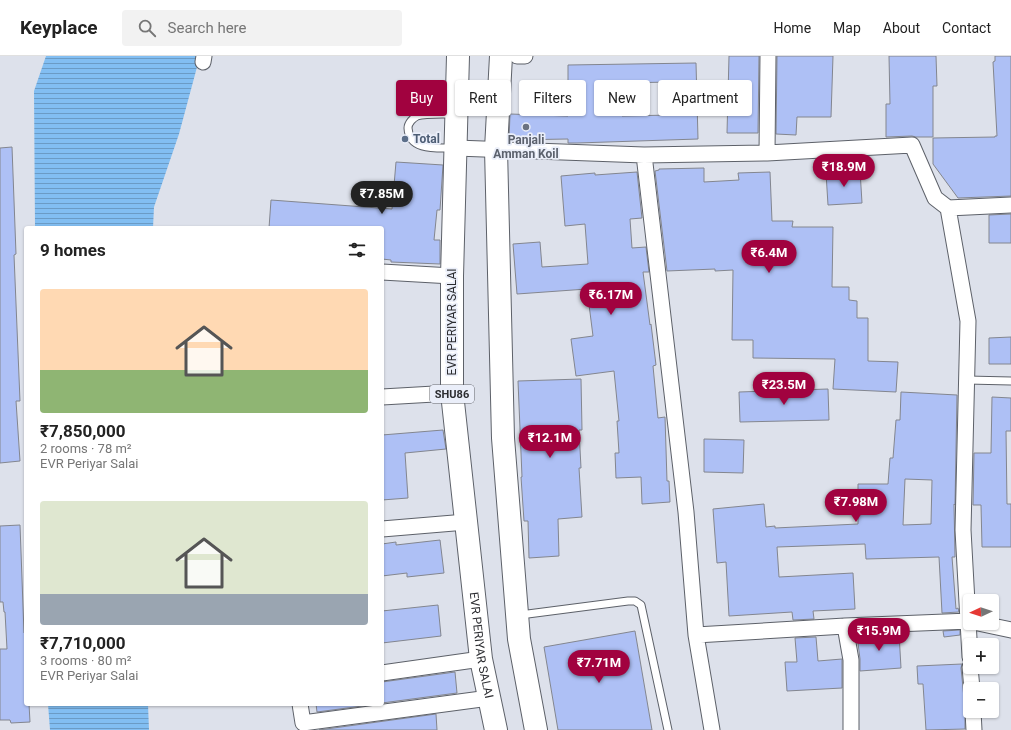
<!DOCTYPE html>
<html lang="en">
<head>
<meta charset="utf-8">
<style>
  body { margin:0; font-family:Roboto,sans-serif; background:#f2f2f2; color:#222; height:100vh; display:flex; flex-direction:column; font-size:15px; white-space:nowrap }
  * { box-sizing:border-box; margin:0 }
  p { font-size:13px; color:#767676 }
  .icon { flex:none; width:22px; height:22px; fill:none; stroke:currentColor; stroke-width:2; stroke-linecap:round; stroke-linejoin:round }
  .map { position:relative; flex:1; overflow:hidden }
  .sheet { position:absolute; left:24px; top:170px; width:360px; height:480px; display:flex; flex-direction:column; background:#fff; border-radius:4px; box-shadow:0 1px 3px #0004 }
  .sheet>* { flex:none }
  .top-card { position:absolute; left:396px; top:24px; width:380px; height:36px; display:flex; gap:8px }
  .needle { width:26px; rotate:266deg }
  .controls { position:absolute; left:963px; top:538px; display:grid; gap:8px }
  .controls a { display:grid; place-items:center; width:36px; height:36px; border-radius:4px; background:#fff; box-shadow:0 1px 3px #0004; font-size:20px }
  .price { position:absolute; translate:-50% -34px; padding:0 9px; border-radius:14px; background:#a1023f; color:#fff; font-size:13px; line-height:26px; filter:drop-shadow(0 1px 2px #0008) }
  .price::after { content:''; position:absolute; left:50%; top:24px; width:12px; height:9px; margin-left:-6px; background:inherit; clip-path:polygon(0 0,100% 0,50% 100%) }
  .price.current { background:#222; color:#fff }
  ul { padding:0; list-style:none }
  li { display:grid; align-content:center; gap:8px; height:212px; padding:0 16px }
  li span { display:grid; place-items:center; height:124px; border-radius:4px; color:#555 }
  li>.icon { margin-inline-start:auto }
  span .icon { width:72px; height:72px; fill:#fffc; stroke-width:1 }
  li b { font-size:17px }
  h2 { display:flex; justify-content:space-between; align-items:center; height:48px; padding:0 16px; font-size:17px }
  .chip { padding:0 14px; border-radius:4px; background:#fff; box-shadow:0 1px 3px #0004; font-size:14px; line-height:36px }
  .chip.current { background:#a1023f; color:#fff }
  header { display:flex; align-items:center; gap:24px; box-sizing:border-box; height:56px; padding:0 20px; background:#fff; border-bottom:1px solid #e0e0e0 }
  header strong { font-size:19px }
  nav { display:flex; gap:22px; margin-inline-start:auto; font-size:14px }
  .search { width:280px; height:36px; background:#f2f2f2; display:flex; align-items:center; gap:10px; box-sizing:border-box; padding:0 14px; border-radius:4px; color:#767676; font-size:15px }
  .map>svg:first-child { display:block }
</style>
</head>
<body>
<header>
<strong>Keyplace</strong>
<div class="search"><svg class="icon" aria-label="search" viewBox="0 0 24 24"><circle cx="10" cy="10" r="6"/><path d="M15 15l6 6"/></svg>Search here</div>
<nav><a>Home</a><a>Map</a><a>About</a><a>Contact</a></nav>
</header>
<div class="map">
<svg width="1011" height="674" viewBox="0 0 1011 674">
  <defs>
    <pattern id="water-rules" width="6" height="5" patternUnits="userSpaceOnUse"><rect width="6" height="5" fill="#82bef2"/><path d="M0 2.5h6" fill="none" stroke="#6b9bc5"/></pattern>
  </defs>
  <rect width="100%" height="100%" fill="#dde1eb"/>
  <path fill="url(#water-rules)" d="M 46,0 L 200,0 L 179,78 L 154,151 L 153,172 L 35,172 L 34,35 Z
    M 48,648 L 148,648 L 149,674 L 50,674 Z"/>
  <path fill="#aec0f5" stroke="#83868f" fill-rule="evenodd" d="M 729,0 L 759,0 L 758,77 L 727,77 Z
    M 777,0 L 833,0 L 831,61 L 797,61 L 796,79 L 776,78 Z
    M 889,0 L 936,0 L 937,30 L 933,30 L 933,81 L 916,81 L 912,80 L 886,81 L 886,48 L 890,48 Z
    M 995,0 L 1011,0 L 1011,140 L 958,142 L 933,108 L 933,82 L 995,81 L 995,80 L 997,80 L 993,6 L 995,5 Z
    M 696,7 L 698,83 L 577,87 L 568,87 L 568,83 L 509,84 L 510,58 L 568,60 L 568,9 ZM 671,26 L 672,59 L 622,60 L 621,27 Z
    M 12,91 L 16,198 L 14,199 L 20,345 L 16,345 L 20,405 L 0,407 L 0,92 Z
    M 396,106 L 443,109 L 440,154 L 437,154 L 434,184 L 440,184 L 440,208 L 391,206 L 391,204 L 382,203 L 382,172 L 269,172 L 271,144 L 392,153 Z
    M 704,112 L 704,126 L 739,124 L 738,117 L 770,116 L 772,165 L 793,165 L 792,171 L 833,171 L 832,231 L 849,231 L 849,244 L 857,245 L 857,262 L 868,262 L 868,305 L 898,306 L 896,336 L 833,333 L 835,303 L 753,302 L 753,284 L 732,284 L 733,214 L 715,215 L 715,213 L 667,215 L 655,115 L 659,114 L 659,113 Z
    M 860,114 L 862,147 L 828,149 L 826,117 Z
    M 637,116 L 642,162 L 630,163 L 632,192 L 646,191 L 649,216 L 643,216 L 650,269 L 651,268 L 656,309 L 653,310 L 658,362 L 665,361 L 667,425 L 669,425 L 670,446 L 642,448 L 641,421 L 616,422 L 615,397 L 619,397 L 617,365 L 619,365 L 614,315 L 576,320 L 571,283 L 593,280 L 587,233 L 517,238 L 513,188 L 540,186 L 542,211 L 588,208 L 585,168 L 565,170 L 561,120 L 595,117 L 595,119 Z
    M 1011,158 L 1011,187 L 989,187 L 989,159 Z
    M 1011,281 L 1011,308 L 989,308 L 989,282 Z
    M 581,323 L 582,374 L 579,374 L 581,412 L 579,412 L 582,461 L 558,463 L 559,500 L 529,502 L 528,465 L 524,465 L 521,421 L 522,421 L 518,325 Z
    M 828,333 L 829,364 L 740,366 L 739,336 Z
    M 901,336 L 957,339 L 955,449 L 954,448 L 955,501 L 952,501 L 956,553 L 958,552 L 959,556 L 942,557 L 939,501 L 866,503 L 865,488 L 777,491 L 779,521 L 853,517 L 855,553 L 813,555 L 814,563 L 793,564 L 792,556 L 729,560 L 726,506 L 717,507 L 713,453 L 764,448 L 766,471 L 775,470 L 775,472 L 858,468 L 858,428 L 888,428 L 890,402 L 893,402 L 896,364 L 900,364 ZM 905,423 L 932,424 L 931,468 L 903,469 Z
    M 992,341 L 1011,342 L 1011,375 L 1006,375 L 1007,448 L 1011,448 L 1011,491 L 982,491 L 981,449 L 973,449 L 974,397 L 991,397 Z
    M 443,374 L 446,393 L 405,397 L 408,442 L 382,444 L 382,379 Z
    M 704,383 L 744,384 L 743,417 L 704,416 Z
    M 20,469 L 24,577 L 26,577 L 26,648 L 29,648 L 30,666 L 11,667 L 10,664 L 0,664 L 0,593 L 7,593 L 5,556 L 4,556 L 3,546 L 0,546 L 0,470 Z
    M 440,484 L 444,517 L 407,521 L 407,517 L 382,520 L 382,488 L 396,486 L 396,489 Z
    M 438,549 L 441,580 L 382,587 L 382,555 Z
    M 960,574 L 960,579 L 944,581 L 943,575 Z
    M 635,575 L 652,674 L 558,674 L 544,591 Z
    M 899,577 L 901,612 L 860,615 L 860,603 L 857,579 Z
    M 816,581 L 818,605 L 842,603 L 842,632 L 787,635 L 785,606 L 797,606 L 795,582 Z
    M 962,608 L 961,612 L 965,652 L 965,673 L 926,674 L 923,628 L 918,628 L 917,610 Z
    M 455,616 L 457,637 L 382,647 L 382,626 Z
    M 316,648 L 377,648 L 317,656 Z
    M 436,658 L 437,674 L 319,674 Z"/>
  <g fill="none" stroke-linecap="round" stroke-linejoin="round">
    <g stroke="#5d6169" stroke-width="9">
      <path id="lane" d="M 453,92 C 437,92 409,95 408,72 C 408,67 413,62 417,60 C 426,57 445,58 455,58
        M 967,324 L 1011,325
        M 520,559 L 628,545 L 635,545 L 641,549 L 668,674"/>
    </g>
    <g stroke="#5d6169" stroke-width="17">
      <path id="street" d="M 517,0 L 525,0
        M 203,6 L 204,0
        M 456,92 L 644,99 L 767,97 L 912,89 L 935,142 L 948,152 L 1011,149
        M 767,97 L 768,0
        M 644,99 L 686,456 L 696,579 L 712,674
        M 948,152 L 968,265 L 963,474 L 970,601
        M 382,216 L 452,220
        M 382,341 L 452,337
        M 382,473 L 466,466
        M 978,567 L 1011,574
        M 845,570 L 851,604 L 851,674
        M 696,579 L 845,570 L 970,565
        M 970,611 L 972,633
        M 382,617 L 481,603
        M 300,648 L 303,667 L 489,642
        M 973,655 L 974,674"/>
    </g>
    <g stroke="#5d6169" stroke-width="24">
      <g id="primary">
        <path id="s1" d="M 458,0 L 452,220 L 452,337 L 481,603 L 496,674"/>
        <path d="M 501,0 L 496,93 L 503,382 L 519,583 L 536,674"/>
      </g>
    </g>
    <use href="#lane" stroke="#fff" stroke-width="7"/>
    <use href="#street" stroke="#fff" stroke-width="15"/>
    <use href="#primary" stroke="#fff" stroke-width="22"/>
  </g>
  <circle fill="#6b7280" stroke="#eaeef9" stroke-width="1.5" cx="526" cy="71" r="4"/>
  <circle fill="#5c6f8a" stroke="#eaeef9" stroke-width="1.5" cx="405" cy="83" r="4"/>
  <g text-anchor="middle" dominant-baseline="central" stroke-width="3.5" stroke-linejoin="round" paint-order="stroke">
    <rect fill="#eaeef9" stroke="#65676d" stroke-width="1" x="430" y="329" width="44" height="18" rx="3"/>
    <g font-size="11" font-weight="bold" fill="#2c2d31">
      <text x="452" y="338">SHU86</text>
    </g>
    <g font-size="12" font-weight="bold" fill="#4e5e75" stroke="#eaeef9" text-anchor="start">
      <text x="413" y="83">Total</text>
    </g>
    <g font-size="12" font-weight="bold" fill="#5b616d" stroke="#eaeef9">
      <text x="526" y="84">Panjali<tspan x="526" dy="14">Amman Koil</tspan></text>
    </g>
    <g font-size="12" fill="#2c2d31" stroke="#eaeef9">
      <text transform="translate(452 266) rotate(-90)">EVR PERIYAR SALAI</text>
      <text stroke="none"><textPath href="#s1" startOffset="591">EVR PERIYAR SALAI</textPath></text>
    </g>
  </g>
</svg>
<div class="controls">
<a><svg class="needle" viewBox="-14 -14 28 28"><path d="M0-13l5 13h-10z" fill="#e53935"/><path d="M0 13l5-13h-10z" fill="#767676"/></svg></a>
<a>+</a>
<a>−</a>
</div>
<b class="price" style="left:844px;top:132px">₹18.9M</b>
<b class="price current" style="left:382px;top:159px">₹7.85M</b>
<b class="price" style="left:769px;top:218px">₹6.4M</b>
<b class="price" style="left:611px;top:260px">₹6.17M</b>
<b class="price" style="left:784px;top:350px">₹23.5M</b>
<b class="price" style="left:550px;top:403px">₹12.1M</b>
<b class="price" style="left:856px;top:467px">₹7.98M</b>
<b class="price" style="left:879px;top:596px">₹15.9M</b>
<b class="price" style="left:599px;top:628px">₹7.71M</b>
<div class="top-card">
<a class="chip current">Buy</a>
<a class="chip">Rent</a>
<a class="chip">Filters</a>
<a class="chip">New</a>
<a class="chip">Apartment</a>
</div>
<section class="sheet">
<h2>9 homes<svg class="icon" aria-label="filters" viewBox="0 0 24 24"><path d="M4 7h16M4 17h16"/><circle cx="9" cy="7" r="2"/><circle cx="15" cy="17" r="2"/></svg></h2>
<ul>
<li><span style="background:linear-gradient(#ffd9b3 65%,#8fb573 0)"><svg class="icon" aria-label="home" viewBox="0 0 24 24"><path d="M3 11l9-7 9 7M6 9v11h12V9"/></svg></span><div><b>₹7,850,000</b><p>2 rooms · 78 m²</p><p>EVR Periyar Salai</p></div></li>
<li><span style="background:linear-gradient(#dfe7d0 75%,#9aa5b1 0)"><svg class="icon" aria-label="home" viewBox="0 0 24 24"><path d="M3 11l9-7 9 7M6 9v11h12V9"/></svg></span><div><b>₹7,710,000</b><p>3 rooms · 80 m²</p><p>EVR Periyar Salai</p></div></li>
</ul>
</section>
</div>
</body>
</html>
